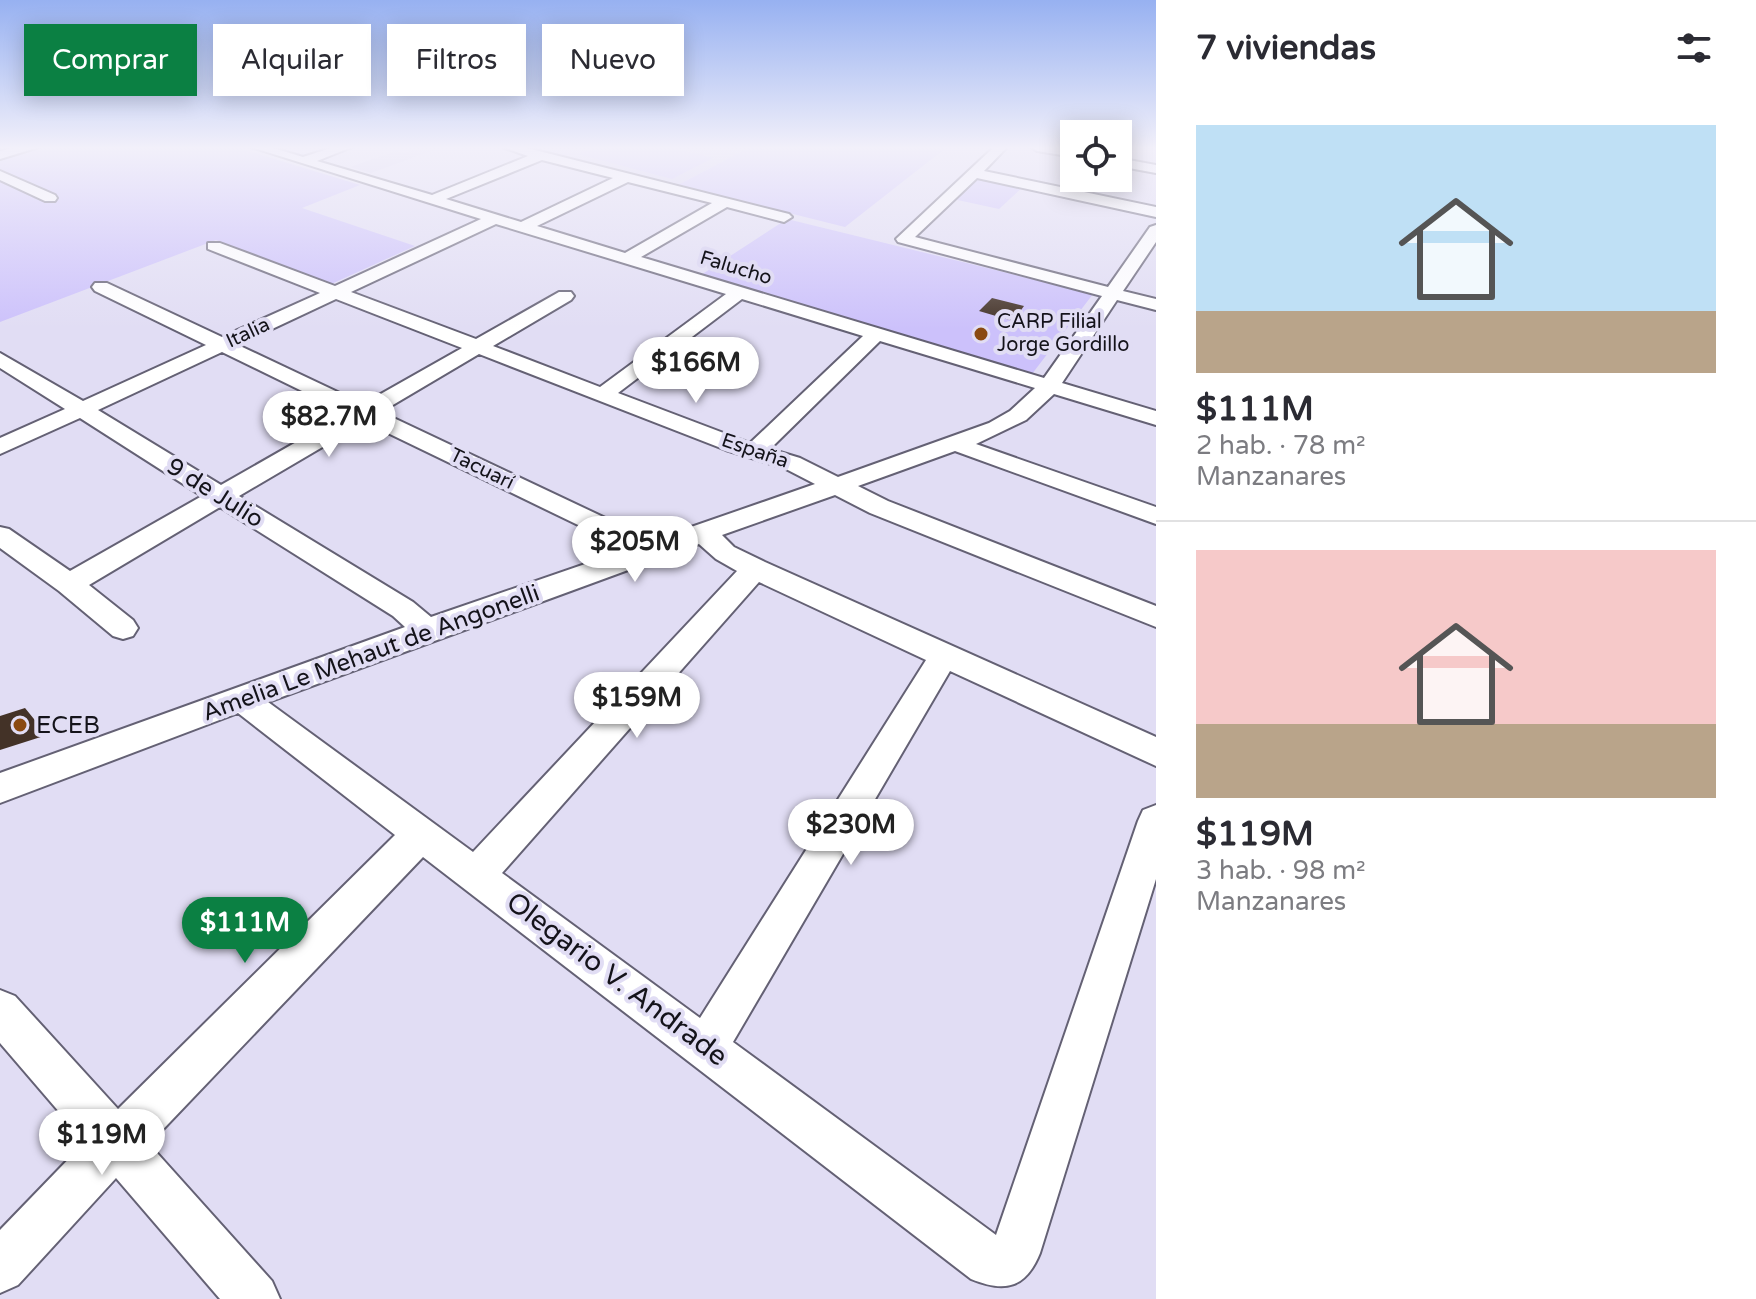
<!DOCTYPE html>
<html lang="es">
<head>
<meta charset="utf-8">
<style>
  body { margin:0; font-family:"Varela Round",sans-serif; background:#f2f2f3; color:#2b2b33; height:100vh; display:flex; flex-direction:column; font-size:30px; white-space:nowrap }
  * { box-sizing:border-box; margin:0 }
  p { font-size:26px; color:#7c7c81 }
  .icon { flex:none; width:44px; height:44px; fill:none; stroke:currentColor; stroke-width:2; stroke-linecap:round; stroke-linejoin:round }
  .map { position:relative; flex:1; overflow:hidden }
  .drawer { display:flex; flex-direction:column; background:#fff; width:600px }
  .drawer>* { flex:none }
  .hud { position:absolute; left:24px; top:24px; width:760px; height:72px; display:flex; gap:16px }
  .fabs { position:absolute; left:1060px; top:120px; display:grid; gap:16px }
  .fabs a { display:grid; place-items:center; width:72px; height:72px; border-radius:0px; background:#fff; box-shadow:0 4px 20px #0003; font-size:40px }
  .price { position:absolute; translate:-50% -68px; padding:0 18px; border-radius:28px; background:#fff; color:#222; font-size:26px; line-height:52px; filter:drop-shadow(0 2px 4px #0008) }
  .price::after { content:''; position:absolute; left:50%; top:48px; width:24px; height:18px; margin-left:-12px; background:inherit; clip-path:polygon(0 0,100% 0,50% 100%) }
  .price.current { background:#0b8043; color:#fff }
  ul { padding:0; list-style:none }
  li { display:grid; align-content:center; gap:16px; height:424px; padding:0 40px }
  li+li { border-top:2px solid #e1e1e2 }
  li span { display:grid; place-items:center; height:248px; border-radius:0px; color:#555 }
  li>.icon { margin-inline-start:auto }
  span .icon { width:144px; height:144px; fill:#fffc; stroke-width:1 }
  li b { font-size:34px }
  h2 { display:flex; justify-content:space-between; align-items:center; height:96px; padding:0 40px; font-size:34px }
  .tag { padding:0 28px; border-radius:0px; background:#fff; box-shadow:0 4px 20px #0003; font-size:28px; line-height:72px }
  .tag.current { background:#0b8043; color:#fff }
  main { display:flex; flex:1; min-height:0 }
  .map>svg:first-child { display:block }
</style>
</head>
<body>
<main>
<div class="map">
<svg width="1156" height="1299" viewBox="0 0 1156 1299">
  <rect width="100%" height="100%" fill="#e1ddf4"/>
  <path fill="#d5d0ee" d="M 422,147 L 442,147 L 371,173 L 350,167 L 396,151 L 404,153 Z
    M 523,147 L 750,147 L 678,185 Z"/>
  <path fill="#ccc1fb" d="M 33,147 L 235,147 L 360,185 L 302,208 L 415,246 L 329,285 L 216,240 L 0,322 L 0,155 Z
    M 597,147 L 668,147 L 713,158 L 672,179 L 578,154 Z
    M 750,147 L 947,147 L 845,227 L 678,185 Z
    M 979,177 L 1024,186 L 999,209 L 953,199 Z
    M 787,219 L 1093,294 L 1032,374 L 701,275 Z"/>
  <path fill="#433227" d="M 992,298 L 1024,306 L 1013,321 L 979,311 Z
    M 25,708 L 47,735 L 0,750 L 0,716 Z"/>
  <g fill="none" stroke-linecap="round" stroke-linejoin="round">
    <g stroke="#646174" stroke-width="4">
      <path id="minor" d="M 18,147 L 39,147 L 0,159 L 0,151 Z
        M 251,147 L 270,147 L 303,157 L 334,147 L 352,147 L 317,161 L 432,195 L 528,156 L 502,147 L 523,147 L 789,214 L 792,217 L 784,222 L 727,207 L 641,257 L 1044,378 L 1102,296 L 898,242 L 896,239 L 994,147 L 1007,147 L 984,171 L 1156,207 L 1156,217 L 977,178 L 915,237 L 1108,287 L 1150,227 L 1156,225 L 1156,242 L 1123,291 L 1156,299 L 1156,310 L 1117,300 L 1062,383 L 1156,411 L 1156,425 L 1054,394 L 1026,420 L 976,444 L 1156,507 L 1156,524 L 955,451 L 858,486 L 888,501 L 1156,606 L 1156,627 L 870,513 L 835,495 L 722,535 L 734,547 L 765,562 L 1156,737 L 1156,766 L 950,671 L 733,1042 L 996,1235 L 1138,821 L 1143,810 L 1156,805 L 1156,879 L 1040,1253 C 1026,1288 1005,1293 971,1279 L 423,857 L 149,1144 L 272,1281 L 280,1299 L 220,1299 L 116,1178 L 18,1285 L 0,1293 L 0,1230 L 85,1142 L 0,1043 L 0,990 L 15,996 L 118,1109 L 395,835 L 238,713 L 0,803 L 0,773 L 405,627 L 393,616 L 220,507 L 89,585 L 133,620 L 138,628 L 133,636 L 123,639 L 113,636 L 59,591 L 0,548 L 0,527 L 9,529 L 70,571 L 202,496 L 80,418 L 0,454 L 0,438 L 65,409 L 0,368 L 0,353 L 83,401 L 206,345 L 95,291 L 92,287 L 95,283 L 107,283 L 222,337 L 320,293 L 208,249 L 208,243 L 220,243 L 335,286 L 481,219 ZM 542,160 L 613,178 L 521,222 L 446,199 ZM 628,182 L 712,203 L 625,253 L 537,226 ZM 496,224 L 726,294 L 600,387 L 493,346 L 571,300 L 574,296 L 571,292 L 559,292 L 476,339 L 351,292 ZM 336,299 L 462,348 L 363,404 L 238,345 ZM 742,299 L 863,336 L 750,443 L 618,393 ZM 880,341 L 1035,388 L 1010,411 L 989,423 L 838,477 L 800,458 L 770,449 ZM 222,352 L 347,413 L 221,485 L 98,410 ZM 479,354 L 726,450 L 784,468 L 815,484 L 645,543 L 635,532 L 381,412 ZM 365,422 L 605,538 L 623,551 L 431,617 L 413,602 L 239,496 ZM 699,544 L 716,559 L 737,571 L 473,852 L 268,702 ZM 759,582 L 926,660 L 700,1018 L 502,873 Z
        M 1031,147 L 1074,149 L 1074,157 L 1037,151 Z
        M 1118,158 L 1156,165 L 1156,173 L 1118,166 Z
        M 0,171 L 55,195 L 57,198 L 55,201 L 45,201 L 0,180 Z"/>
    </g>
    <use href="#minor" fill="#fff" fill-rule="evenodd"/>
  </g>
  <linearGradient id="sky" x2="0" y2="1"><stop stop-color="#97b1f1"/><stop offset="0.45" stop-color="#f2f0fa"/><stop offset="1" stop-color="#f2f0fa" stop-opacity="0"/></linearGradient>
  <rect width="1156" height="329" fill="url(#sky)"/>
  <g fill="#8a4a11" stroke="#e1ddf4" stroke-width="3">
    <circle cx="981" cy="334" r="8"/>
    <circle cx="20" cy="725" r="8"/>
  </g>
  <g text-anchor="middle" dominant-baseline="central" stroke-width="8" stroke-linejoin="round" paint-order="stroke">
    <g font-size="20" fill="#14131a" stroke="#e1ddf4">
      <text transform="translate(736 268) rotate(17)">Falucho</text>
      <text transform="translate(248 333) rotate(-25)">Italia</text>
      <text transform="translate(755 451) rotate(19)">España</text>
      <text transform="translate(482 469) rotate(26)">Tacuarí</text>
    </g>
    <g font-size="20" fill="#14131a" stroke="#e1ddf4" text-anchor="start">
      <text x="997" y="322">CARP Filial<tspan x="997" dy="23">Jorge Gordillo</tspan></text>
    </g>
    <g font-size="24" fill="#14131a" stroke="#e1ddf4">
      <text transform="translate(215 493) rotate(32)">9 de Julio</text>
      <text transform="translate(371 653) rotate(-20)">Amelia Le Mehaut de Angonelli</text>
    </g>
    <g font-size="24" fill="#14131a" stroke="#e1ddf4" text-anchor="start">
      <text x="36" y="725">ECEB</text>
    </g>
    <g font-size="28" fill="#14131a" stroke="#e1ddf4">
      <text transform="translate(617 979) rotate(37)">Olegario V. Andrade</text>
    </g>
  </g>
</svg>
<div class="fabs">
<a><svg class="icon" aria-label="locate" viewBox="0 0 24 24"><circle cx="12" cy="12" r="6"/><path d="M12 2v4M12 18v4M2 12h4M18 12h4"/></svg></a>
</div>
<b class="price" style="left:696px;top:405px">$166M</b>
<b class="price" style="left:329px;top:459px">$82.7M</b>
<b class="price" style="left:635px;top:584px">$205M</b>
<b class="price" style="left:637px;top:740px">$159M</b>
<b class="price" style="left:851px;top:867px">$230M</b>
<b class="price current" style="left:245px;top:965px">$111M</b>
<b class="price" style="left:102px;top:1177px">$119M</b>
<div class="hud">
<a class="tag current">Comprar</a>
<a class="tag">Alquilar</a>
<a class="tag">Filtros</a>
<a class="tag">Nuevo</a>
</div>
</div>
<section class="drawer">
<h2>7 viviendas<svg class="icon" aria-label="filters" viewBox="0 0 24 24"><path d="M4 7h16M4 17h16"/><circle cx="9" cy="7" r="2"/><circle cx="15" cy="17" r="2"/></svg></h2>
<ul>
<li><span style="background:linear-gradient(#bfe0f5 75%,#b9a48a 0)"><svg class="icon" aria-label="home" viewBox="0 0 24 24"><path d="M3 11l9-7 9 7M6 9v11h12V9"/></svg></span><div><b>$111M</b><p>2 hab. · 78 m²</p><p>Manzanares</p></div></li>
<li><span style="background:linear-gradient(#f6c9c9 70%,#b9a48a 0)"><svg class="icon" aria-label="home" viewBox="0 0 24 24"><path d="M3 11l9-7 9 7M6 9v11h12V9"/></svg></span><div><b>$119M</b><p>3 hab. · 98 m²</p><p>Manzanares</p></div></li>
</ul>
</section>
</main>
</body>
</html>
